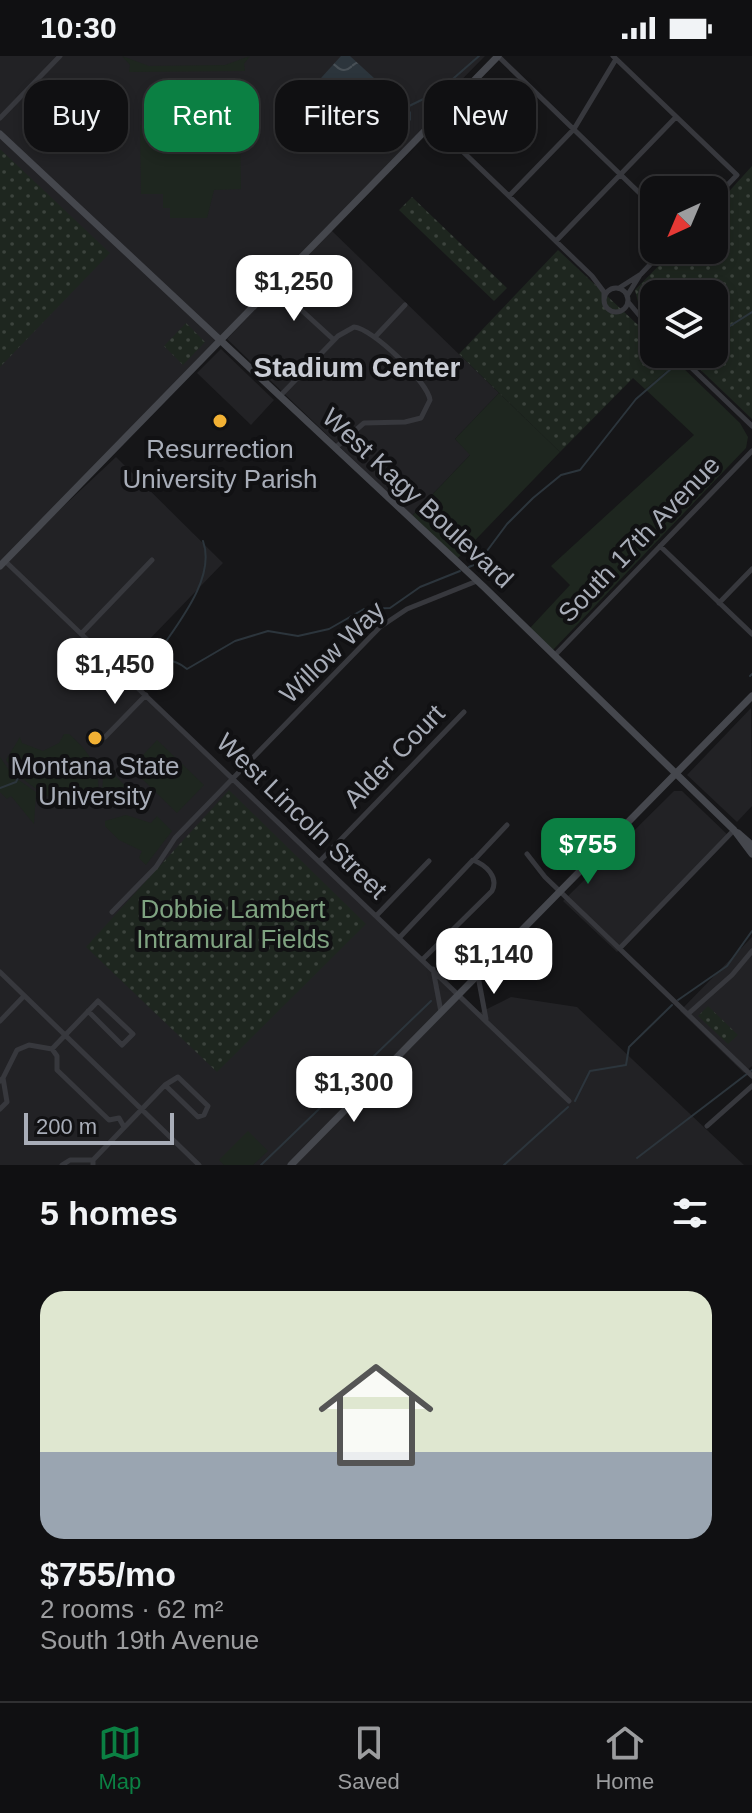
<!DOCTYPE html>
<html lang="en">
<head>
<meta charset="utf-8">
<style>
  body { margin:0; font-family:Arial,sans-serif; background:#19191b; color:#f1f3f6; height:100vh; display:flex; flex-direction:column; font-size:30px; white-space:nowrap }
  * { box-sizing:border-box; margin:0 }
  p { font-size:26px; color:#9c9d9f }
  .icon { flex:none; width:44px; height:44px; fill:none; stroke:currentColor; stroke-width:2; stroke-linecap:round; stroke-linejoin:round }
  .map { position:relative; height:1109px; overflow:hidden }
  .side { display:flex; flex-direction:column; background:#101012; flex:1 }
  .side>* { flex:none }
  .hud { position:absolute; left:24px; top:24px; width:704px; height:72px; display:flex; gap:16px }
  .needle { width:52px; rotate:224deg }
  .fabs { position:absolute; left:640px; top:120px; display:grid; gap:16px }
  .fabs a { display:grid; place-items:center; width:88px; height:88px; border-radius:16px; background:#101012; box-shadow:0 4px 12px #0003,0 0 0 2px #303032; font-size:40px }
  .scale { position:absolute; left:24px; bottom:20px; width:150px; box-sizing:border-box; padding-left:8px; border:4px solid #a8adb8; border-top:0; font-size:22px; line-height:28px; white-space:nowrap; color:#a8adb8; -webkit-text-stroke:6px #111113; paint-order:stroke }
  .price { position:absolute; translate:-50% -68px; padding:0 18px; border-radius:16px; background:#fff; color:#222; font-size:26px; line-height:52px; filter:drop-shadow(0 2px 4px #0008) }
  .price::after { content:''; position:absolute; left:50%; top:48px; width:24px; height:18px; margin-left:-12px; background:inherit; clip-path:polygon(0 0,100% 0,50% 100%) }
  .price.selected { background:#0b8043; color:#fff }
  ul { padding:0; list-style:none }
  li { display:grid; align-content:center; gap:16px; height:424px; padding:0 40px }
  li+li { border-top:2px solid #303032 }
  li span { display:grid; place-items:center; height:248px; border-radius:24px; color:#555 }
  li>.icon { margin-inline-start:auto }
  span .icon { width:144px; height:144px; fill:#fffc; stroke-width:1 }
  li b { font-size:34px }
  h2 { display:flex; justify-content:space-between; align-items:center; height:96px; padding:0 40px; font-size:34px }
  .pill { padding:0 28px; border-radius:24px; background:#101012; box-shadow:0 4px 12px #0003,0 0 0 2px #303032; font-size:28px; line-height:72px }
  .pill.selected { background:#0b8043; color:#fff }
  .status { display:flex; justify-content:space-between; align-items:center; height:56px; padding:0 40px; background:#101012; direction:ltr }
  .status svg { height:22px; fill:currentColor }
  .tabs { display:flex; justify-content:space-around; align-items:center; height:112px; border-top:2px solid #303032; background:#101012; font-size:22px; color:#9c9d9f }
  .tabs a { display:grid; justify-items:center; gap:4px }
  .tabs .selected { color:#0b8043 }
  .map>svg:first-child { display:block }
</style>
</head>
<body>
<div class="status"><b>10:30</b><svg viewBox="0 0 49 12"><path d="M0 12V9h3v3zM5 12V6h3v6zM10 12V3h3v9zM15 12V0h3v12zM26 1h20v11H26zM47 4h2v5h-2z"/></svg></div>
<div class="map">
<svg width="752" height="1109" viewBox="0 0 752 1109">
  <defs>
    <pattern id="park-dots" width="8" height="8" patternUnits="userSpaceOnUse" patternTransform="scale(2)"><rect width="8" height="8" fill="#1e261f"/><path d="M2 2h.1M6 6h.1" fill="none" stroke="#3c433d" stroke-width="1.8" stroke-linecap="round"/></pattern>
    <pattern id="water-waves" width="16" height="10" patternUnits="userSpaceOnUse" patternTransform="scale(2)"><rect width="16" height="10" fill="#2c353c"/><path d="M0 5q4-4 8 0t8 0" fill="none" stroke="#485056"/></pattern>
  </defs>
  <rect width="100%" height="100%" fill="#161618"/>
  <path fill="#222225" d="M 0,0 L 485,0 L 425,61 L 431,65 L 22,489 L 116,401 L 223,507 L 120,614 L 479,957 L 511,941 L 577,951 L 744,1109 L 0,1109 Z
    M 331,174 L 499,337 L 455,383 L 471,398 L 412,460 L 227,283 Z
    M 221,293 L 274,344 L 251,369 L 197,317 Z
    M 751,652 L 752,750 L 737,766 L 687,719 Z
    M 674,735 L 682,735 L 730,781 L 617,896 L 563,845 Z
    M 752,881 L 752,1010 L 744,1017 L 680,955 Z"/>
  <path fill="#1e261f" d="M 122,0 L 149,10 L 225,9 L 250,0 L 244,8 L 245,15 L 129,16 L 130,9 Z
    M 206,35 L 222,39 L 234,58 L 217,64 L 217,72 L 240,71 L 241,133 L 214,134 L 207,162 L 170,162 L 170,152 L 163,152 L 163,138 L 141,138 L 140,69 L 155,69 L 155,65 L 140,64 L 155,40 Z
    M 677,306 L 740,367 L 748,381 L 746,392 L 553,594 L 530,572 L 570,529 L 551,510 L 694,379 L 645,333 Z
    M 499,337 L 560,396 L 457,503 L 412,460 L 470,399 L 455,383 Z
    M 64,678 L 69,678 C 92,698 104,718 96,749 L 81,745 L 80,748 C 53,749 22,726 6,704 L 20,681 L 22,687 L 43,695 L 59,687 Z
    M 157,684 L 204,729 L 177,757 L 131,712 Z
    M 0,701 L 13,720 L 36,736 L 34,768 L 11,740 L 7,743 L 0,736 Z
    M 109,718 L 113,718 L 148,752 L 127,744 L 101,750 L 103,723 Z
    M 126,759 L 151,767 L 157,760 L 172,775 L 146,809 L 139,802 L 142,795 L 119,784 L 105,770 L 105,765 Z
    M 248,1075 L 268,1095 L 253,1109 L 224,1109 L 219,1104 Z"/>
  <path fill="url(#park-dots)" d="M 0,93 L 110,197 L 0,311 Z
    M 752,110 L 752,363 L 684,298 L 714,298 L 714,238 L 654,238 L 654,268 L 640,254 L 635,234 L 674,194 L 714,194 L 714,152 Z
    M 412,141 L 507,232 L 494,245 L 399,154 Z
    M 558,194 L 654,284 L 654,298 L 669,298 L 677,306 L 645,333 L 633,322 L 560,396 L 459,298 Z
    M 186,267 L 205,286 L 183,309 L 164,290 Z
    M 229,734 L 366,868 L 217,1016 L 86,891 Z
    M 708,950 L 738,979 L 728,988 L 698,960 Z"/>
  <path fill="url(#water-waves)" d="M 341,0 L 350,0 L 411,56 L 411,64 L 379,95 L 371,94 L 323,51 L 321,22 Z"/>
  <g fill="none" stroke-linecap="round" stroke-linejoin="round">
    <path stroke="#2c353c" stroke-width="2" d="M 405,52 L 438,36 L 479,0
      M 714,280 L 752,256
      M 686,301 L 689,298
      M 469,511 L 478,507 L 507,468 L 533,442 L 561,419 L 580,414 L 636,343 L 679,306
      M 154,603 C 173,573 217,524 203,485
      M 134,615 C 153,606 168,597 187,613 L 235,585 L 268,575 L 298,580 L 329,573 L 364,553 L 390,552 L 420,531 L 460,515
      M 750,620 L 752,618
      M 0,732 L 16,726 L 28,702 L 69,709 L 77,703
      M 678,944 L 727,910 L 752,875
      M 575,1045 L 590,1015 L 626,1009 L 629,991 L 672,949
      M 637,1102 L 752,1014
      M 261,1109 L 431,945
      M 504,1109 L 568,1051"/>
    <path stroke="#37383d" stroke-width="5" d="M 498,0 L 654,151
      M 613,0 L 737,119 L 714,143
      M 0,62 L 60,0
      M 431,65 L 592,220 L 604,236 L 604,244
      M 509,140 L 574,73 L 616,3
      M 556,185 L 676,61
      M 274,229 L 334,284
      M 619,232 L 641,218 L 664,194
      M604 244a12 12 0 1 1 24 0a12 12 0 1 1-24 0Z
      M 627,240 L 640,219
      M 629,247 L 654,277
      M 375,281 L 405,249
      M 677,298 L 752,370
      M 280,340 L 338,280 L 354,271 C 372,272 428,326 430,344 L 421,362 L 405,366 L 364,367 L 335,392
      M 660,490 L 752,578
      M 5,505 L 569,1045
      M 719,547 L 752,513
      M 81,578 L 152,504
      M 555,599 L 752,395
      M 105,681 L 146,639
      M 527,798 L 545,821 L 752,1020
      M 474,804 L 507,769
      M 320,805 L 464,656
      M 112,856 L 156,811 L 175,782 L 380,571 L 407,553 L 477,525
      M 377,859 L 429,805
      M 400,881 L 473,804 C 486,809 499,821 492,835 L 423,903
      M 620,892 L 734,774
      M 433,913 L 441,956
      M 0,916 L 199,1109
      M 478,920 L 486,963
      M 688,958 L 732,919 L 752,895
      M 0,965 L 24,940
      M 52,993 C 67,977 83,961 98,945 L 133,978 L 122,989 L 88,955
      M 178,1021 L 208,1050 L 204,1059 L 198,1061 L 165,1029 Z
      M 3,1022 L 17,994 L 29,989 L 52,993 L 57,1000 L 57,1014 L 109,1064 L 119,1062 L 124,1071
      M 0,1025 L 3,1022 L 7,1046 L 0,1053
      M 707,1070 L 752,1030
      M 93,1104 L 165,1029
      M 62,1109 L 70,1104 L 93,1104 L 93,1109"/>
    <path stroke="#45474d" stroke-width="7" d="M 0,78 L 484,531 L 734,774 L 752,798
      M 0,510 L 498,0
      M 738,777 L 752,789
      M 291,1109 L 752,640"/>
  </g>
  <g fill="#f2b134" stroke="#111113" stroke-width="3">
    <circle cx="220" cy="365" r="8"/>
    <circle cx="95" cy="682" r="8"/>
  </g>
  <g text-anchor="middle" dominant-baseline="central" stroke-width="8" stroke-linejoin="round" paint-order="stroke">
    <g font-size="26" fill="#a8adb8" stroke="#111113">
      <text x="220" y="393">Resurrection<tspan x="220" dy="30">University Parish</tspan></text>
      <text x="95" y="710">Montana State<tspan x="95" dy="30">University</tspan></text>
    </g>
    <g font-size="26" fill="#a8adb8" stroke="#111113">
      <text transform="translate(418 442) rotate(43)">West Kagy Boulevard</text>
      <text transform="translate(639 483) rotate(-46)">South 17th Avenue</text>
      <text transform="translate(332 596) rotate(-44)">Willow Way</text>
      <text transform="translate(394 700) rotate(-46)">Alder Court</text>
      <text transform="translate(302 760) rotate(44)">West Lincoln Street</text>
    </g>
    <g font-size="26" fill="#7fa381" stroke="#111113">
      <text x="233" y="853">Dobbie Lambert<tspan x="233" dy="30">Intramural Fields</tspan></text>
    </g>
    <g font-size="28" font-weight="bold" fill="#c9ccd4" stroke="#111113">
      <text x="357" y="311">Stadium Center</text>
    </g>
  </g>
</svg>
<div class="fabs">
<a><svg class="needle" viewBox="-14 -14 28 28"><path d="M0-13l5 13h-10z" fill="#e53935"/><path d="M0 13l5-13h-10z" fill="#9c9d9f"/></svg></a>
<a><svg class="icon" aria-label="layers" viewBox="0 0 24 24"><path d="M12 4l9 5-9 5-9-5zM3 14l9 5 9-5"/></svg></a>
</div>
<div class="scale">200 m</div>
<b class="price" style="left:294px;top:267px">$1,250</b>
<b class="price" style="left:115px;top:650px">$1,450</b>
<b class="price selected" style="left:588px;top:830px">$755</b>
<b class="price" style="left:494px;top:940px">$1,140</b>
<b class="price" style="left:354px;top:1068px">$1,300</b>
<div class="hud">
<a class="pill">Buy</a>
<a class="pill selected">Rent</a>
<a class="pill">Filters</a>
<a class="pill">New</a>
</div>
</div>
<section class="side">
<h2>5 homes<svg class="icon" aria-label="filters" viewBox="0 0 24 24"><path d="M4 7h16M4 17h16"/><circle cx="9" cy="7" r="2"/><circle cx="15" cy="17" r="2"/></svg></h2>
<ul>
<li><span style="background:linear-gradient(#dfe7d0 65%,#9aa5b1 0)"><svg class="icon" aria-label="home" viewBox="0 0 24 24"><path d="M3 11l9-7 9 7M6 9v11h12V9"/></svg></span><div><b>$755/mo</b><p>2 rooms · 62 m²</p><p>South 19th Avenue</p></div></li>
</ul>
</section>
<nav class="tabs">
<a class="selected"><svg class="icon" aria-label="map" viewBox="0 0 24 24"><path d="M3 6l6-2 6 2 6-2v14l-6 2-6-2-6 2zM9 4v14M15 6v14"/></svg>Map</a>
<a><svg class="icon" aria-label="saved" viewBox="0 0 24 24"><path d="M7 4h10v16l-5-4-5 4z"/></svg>Saved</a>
<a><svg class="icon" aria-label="home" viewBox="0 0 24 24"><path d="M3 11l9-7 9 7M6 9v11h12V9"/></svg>Home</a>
</nav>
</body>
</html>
